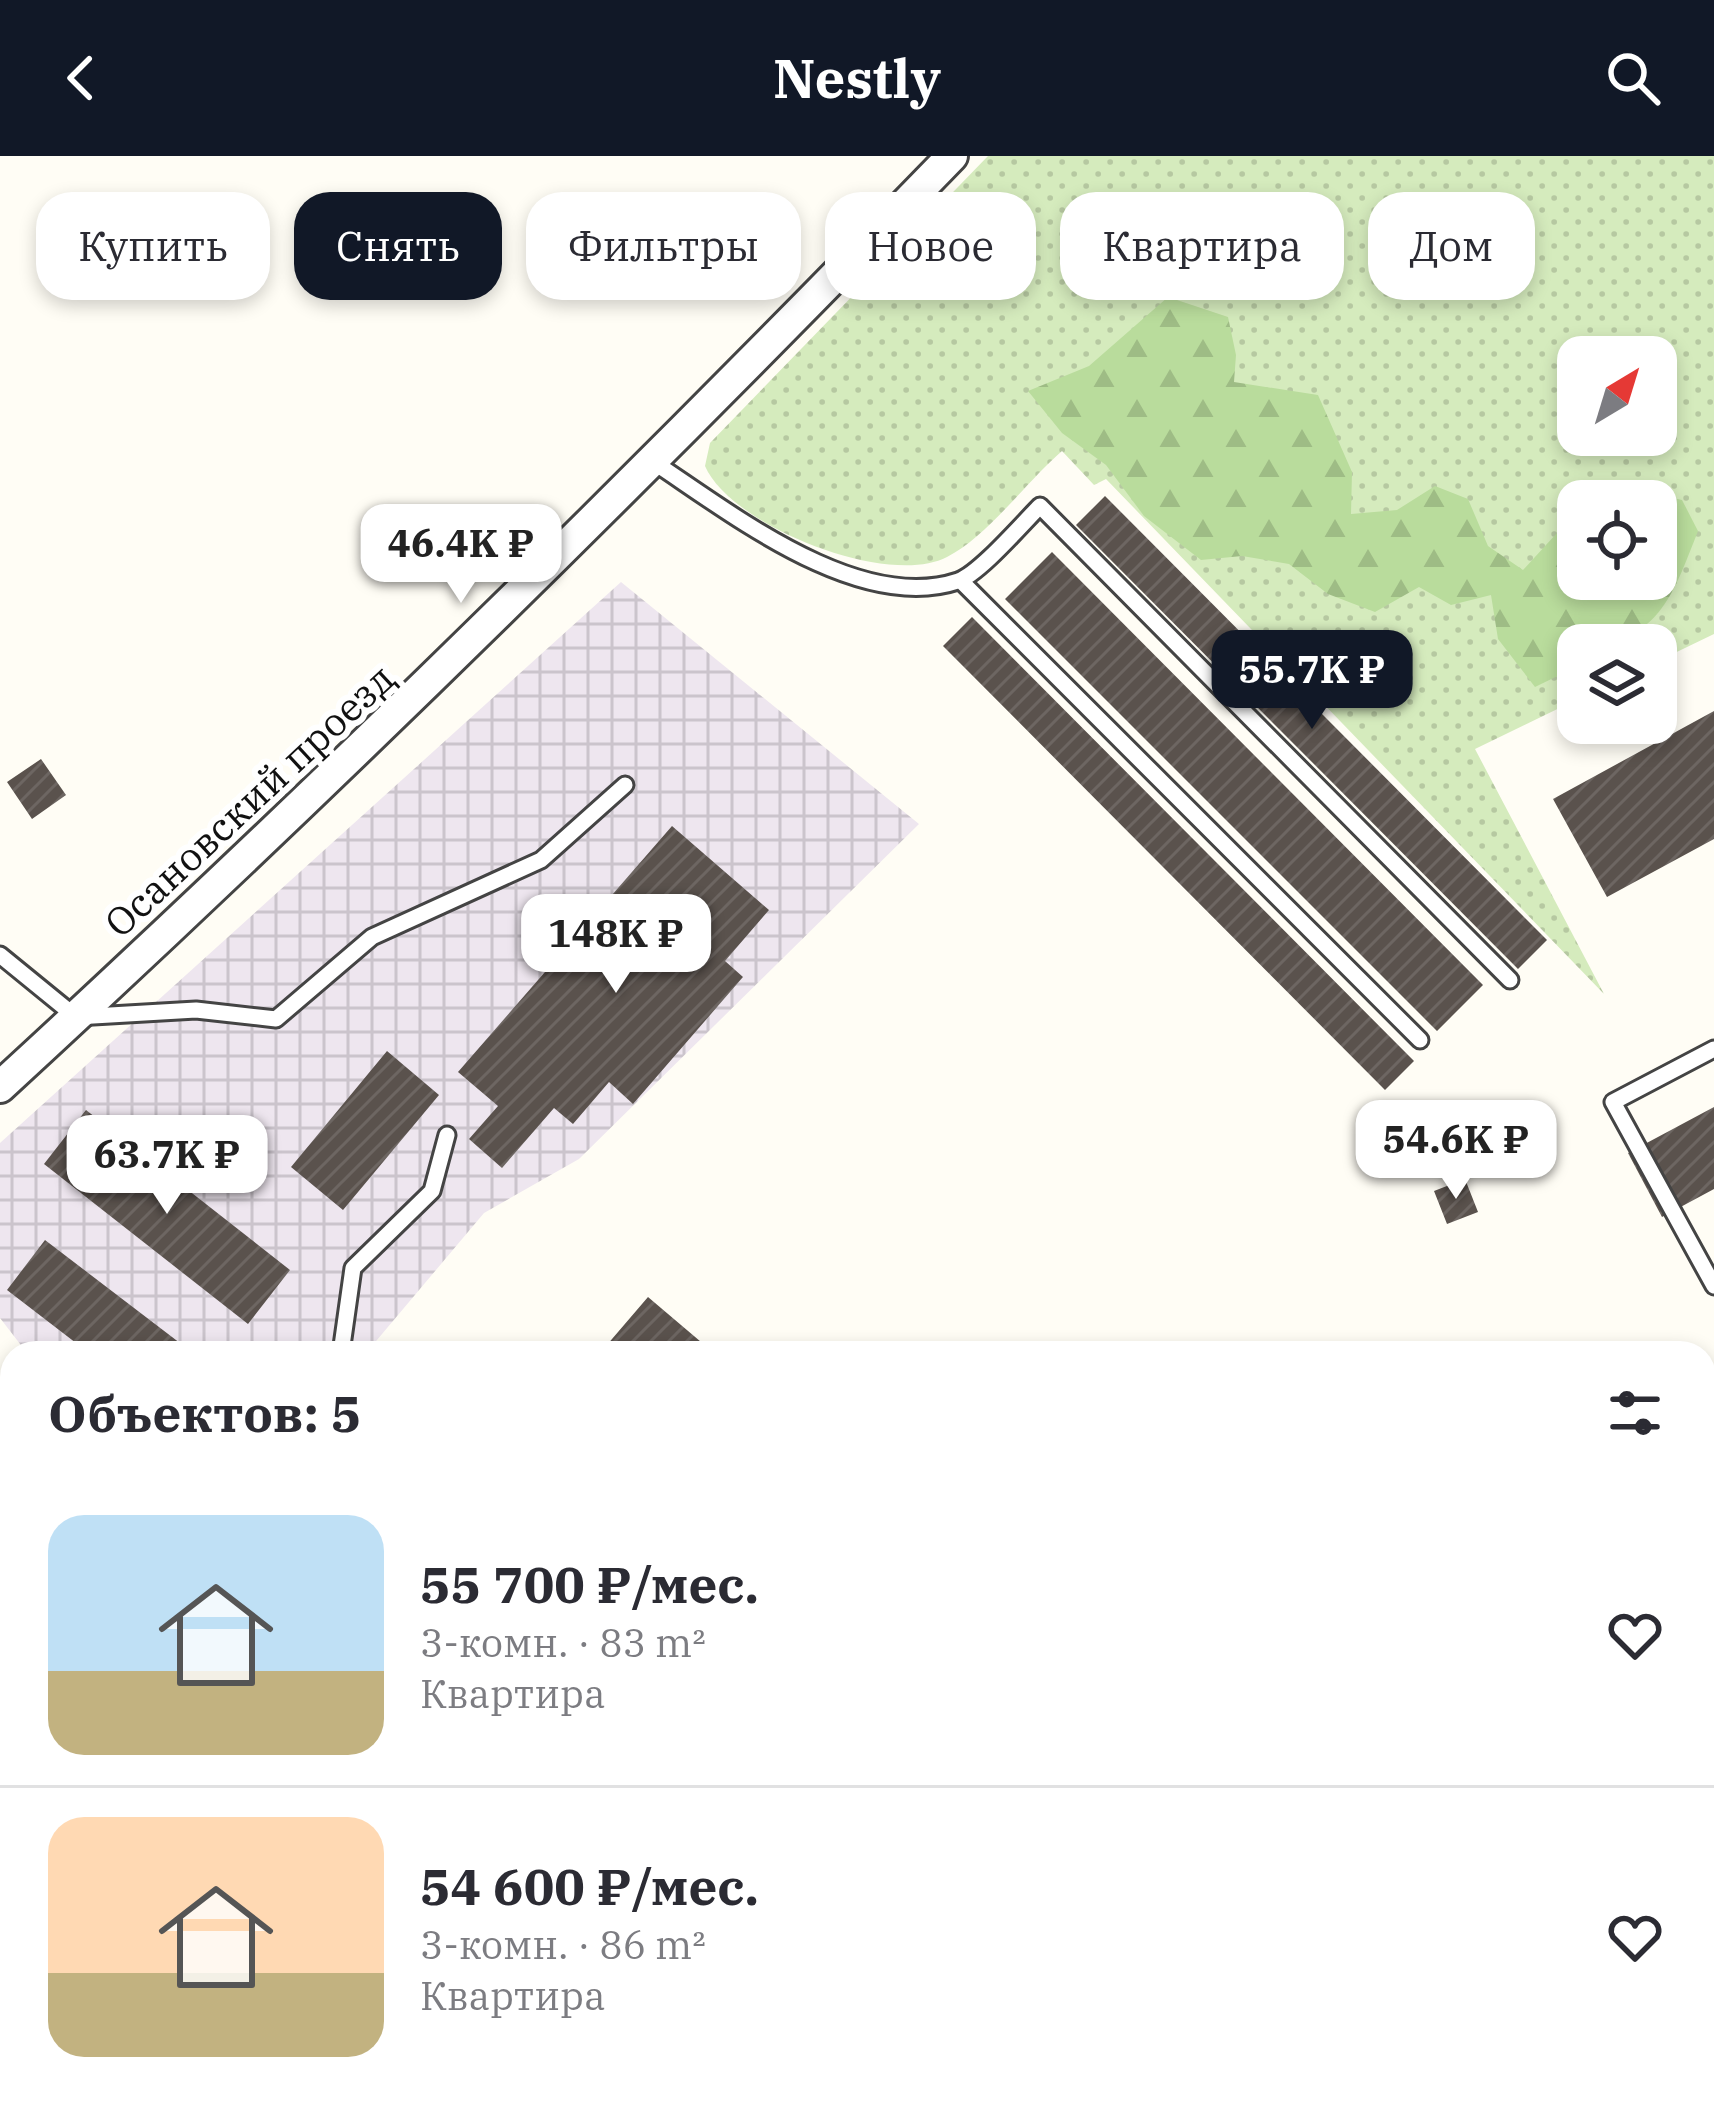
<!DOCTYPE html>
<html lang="ru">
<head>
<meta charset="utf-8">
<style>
  body { margin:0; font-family:"IBM Plex Serif",serif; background:#f7f7f7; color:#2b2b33; height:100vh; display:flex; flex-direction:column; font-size:45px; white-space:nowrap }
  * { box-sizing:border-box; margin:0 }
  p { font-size:39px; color:#7c7c81 }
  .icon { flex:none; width:66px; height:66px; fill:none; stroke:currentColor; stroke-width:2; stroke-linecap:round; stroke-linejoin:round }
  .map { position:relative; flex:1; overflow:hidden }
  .details { position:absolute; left:0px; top:1185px; width:1716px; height:771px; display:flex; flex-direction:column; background:#fff; border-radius:36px 36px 0 0; box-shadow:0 6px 18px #0003 }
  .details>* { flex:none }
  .hud { position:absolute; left:36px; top:36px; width:1644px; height:108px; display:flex; gap:24px }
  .needle { width:78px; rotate:38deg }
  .tools { position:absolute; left:1557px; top:180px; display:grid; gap:24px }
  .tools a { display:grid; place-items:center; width:120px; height:120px; border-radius:24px; background:#fff; box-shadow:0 6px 18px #0003; font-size:60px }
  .price { position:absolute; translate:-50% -102px; padding:0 27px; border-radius:24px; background:#fff; color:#222; font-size:39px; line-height:78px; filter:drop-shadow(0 3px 6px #0008) }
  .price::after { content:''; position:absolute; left:50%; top:72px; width:36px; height:27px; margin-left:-18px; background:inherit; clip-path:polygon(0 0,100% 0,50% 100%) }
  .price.on { background:#111827; color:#fff }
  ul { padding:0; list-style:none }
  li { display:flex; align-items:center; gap:36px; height:300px; padding:0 48px }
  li+li { border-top:3px solid #e1e1e2 }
  li span { display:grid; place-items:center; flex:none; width:336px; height:240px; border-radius:36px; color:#555 }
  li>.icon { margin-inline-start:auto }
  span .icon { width:144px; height:144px; fill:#fffc; stroke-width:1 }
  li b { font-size:51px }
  h2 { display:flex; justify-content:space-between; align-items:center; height:144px; padding:0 48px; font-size:51px }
  .tag { padding:0 42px; border-radius:36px; background:#fff; box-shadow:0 6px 18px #0003; font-size:42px; line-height:108px }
  .tag.on { background:#111827; color:#fff }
  header { display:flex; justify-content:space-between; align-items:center; height:156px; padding:0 48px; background:#111827; color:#fff; font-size:54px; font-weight:700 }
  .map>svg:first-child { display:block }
</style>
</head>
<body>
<header><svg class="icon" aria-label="back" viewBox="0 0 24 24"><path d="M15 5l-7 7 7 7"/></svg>Nestly<svg class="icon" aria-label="search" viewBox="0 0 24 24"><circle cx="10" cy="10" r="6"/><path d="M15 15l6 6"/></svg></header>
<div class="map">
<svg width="1714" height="1955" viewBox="0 0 1714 1955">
  <defs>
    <pattern id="industrial-grid" width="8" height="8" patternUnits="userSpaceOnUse" patternTransform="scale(3)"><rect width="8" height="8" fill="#eee6ef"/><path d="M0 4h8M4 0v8" fill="none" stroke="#cbc4cc"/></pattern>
    <pattern id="farmland-furrows" width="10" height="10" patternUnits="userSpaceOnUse" patternTransform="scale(3)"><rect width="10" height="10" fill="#f6f3d4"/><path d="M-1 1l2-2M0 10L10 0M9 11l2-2" fill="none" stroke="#d2cfb5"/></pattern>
    <pattern id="grass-dots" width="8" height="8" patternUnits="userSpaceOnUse" patternTransform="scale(3)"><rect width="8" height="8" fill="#d5ebbd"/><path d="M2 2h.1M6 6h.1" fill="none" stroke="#b6c8a1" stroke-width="1.8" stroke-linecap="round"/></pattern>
    <pattern id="forest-firs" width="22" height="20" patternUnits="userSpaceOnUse" patternTransform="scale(3)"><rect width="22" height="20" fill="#b9dc9c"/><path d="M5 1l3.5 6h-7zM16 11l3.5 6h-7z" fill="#9ebc85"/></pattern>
    <pattern id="building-hatch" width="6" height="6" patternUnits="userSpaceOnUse" patternTransform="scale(3)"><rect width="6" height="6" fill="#5a524d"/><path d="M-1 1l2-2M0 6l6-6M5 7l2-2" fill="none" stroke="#6d6662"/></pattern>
  </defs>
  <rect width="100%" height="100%" fill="#fffdf5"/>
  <path fill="url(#industrial-grid)" d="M 621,426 L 919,668 L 579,1003 L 484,1057 L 366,1197 L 27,1197 L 0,1162 L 0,987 Z"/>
  <path fill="url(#farmland-furrows)" d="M 0,1370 L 12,1380 L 12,1944 L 513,1944 L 522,1955 L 0,1955 Z"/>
  <path fill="url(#grass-dots)" fill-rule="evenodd" d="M 988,0 L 1714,0 L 1714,478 L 1656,506 L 1656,489 L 1578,489 L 1578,543 L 1475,593 L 1604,838 L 1106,323 L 1094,329 L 1062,295 C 1027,325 987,381 947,401 C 888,432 731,370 705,310 L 710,287 ZM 1578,201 L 1656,201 L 1656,279 L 1578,279 ZM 1578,345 L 1656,345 L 1656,423 L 1578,423 Z"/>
  <path fill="url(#forest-firs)" d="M 1168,141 L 1228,161 L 1236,199 L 1234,226 L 1318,239 L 1352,316 L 1351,358 L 1397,354 L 1435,330 L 1468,343 L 1488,390 L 1523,414 L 1578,354 L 1578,423 L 1656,423 L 1656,345 L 1585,345 L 1602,325 L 1682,344 L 1698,375 C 1672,441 1658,489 1578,489 L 1578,510 L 1535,531 L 1498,483 L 1491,439 L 1451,449 L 1419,431 L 1375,456 L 1328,438 L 1289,408 L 1242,400 L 1201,404 L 1144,360 L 1106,309 L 1062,277 L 1028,235 L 1089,210 Z"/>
  <path fill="url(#building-hatch)" d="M 1105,340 L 1547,784 L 1518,813 L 1076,369 Z
    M 1052,396 L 1483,829 L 1437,875 L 1005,443 Z
    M 972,461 L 1414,905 L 1385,934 L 943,490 Z
    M 1714,555 L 1714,683 L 1607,741 L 1553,643 Z
    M 41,603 L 66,639 L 32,663 L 7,626 Z
    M 672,670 L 769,754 L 725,805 L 743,821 L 633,948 L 609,926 L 573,968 L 554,952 L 502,1012 L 469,983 L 498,950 L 458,916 Z
    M 387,895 L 439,939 L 343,1054 L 291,1011 Z
    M 1714,951 L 1714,1033 L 1662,1061 L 1628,997 Z
    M 86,954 L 290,1114 L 248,1168 L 44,1008 Z
    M 1465,1023 L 1478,1056 L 1447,1068 L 1434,1035 Z
    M 45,1084 L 193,1197 L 89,1197 L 7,1134 Z
    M 648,1141 L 714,1197 L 600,1197 Z"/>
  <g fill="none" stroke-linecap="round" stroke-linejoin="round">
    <g stroke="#444" stroke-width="21">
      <path id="lane" d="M 655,307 C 732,358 859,458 958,425 C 979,418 1022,368 1040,350 L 1510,824
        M 961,425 L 1420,884
        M 0,799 L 76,861 L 196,854 L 276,863 L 372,781 L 541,704 L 625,629
        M 1714,893 L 1613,946 L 1714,1130
        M 341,1197 L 353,1112 L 432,1035 L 447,979"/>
    </g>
    <g stroke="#444" stroke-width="36">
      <path id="street" d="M 0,931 C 327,630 643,319 952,0
        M 0,1241 L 12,1255
        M 573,1944 L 582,1955
        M 1493,1944 L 1501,1955"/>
    </g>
    <g stroke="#333" stroke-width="48">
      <path id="secondary" d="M 1704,1555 L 1714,1549
        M 1244,1955 L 1256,1944"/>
    </g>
    <use href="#lane" stroke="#fff" stroke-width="15"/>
    <use href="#street" stroke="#fff" stroke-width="30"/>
    <use href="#secondary" stroke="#fff6b0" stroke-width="42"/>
  </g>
  <g text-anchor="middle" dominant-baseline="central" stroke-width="12" stroke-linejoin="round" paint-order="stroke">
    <g font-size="39" fill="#111" stroke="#fff">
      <text transform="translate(249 644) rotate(-43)">Осановский проезд</text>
    </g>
  </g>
</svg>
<div class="tools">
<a><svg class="needle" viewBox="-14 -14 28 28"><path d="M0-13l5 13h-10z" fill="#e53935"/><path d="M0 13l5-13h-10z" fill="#7c7c81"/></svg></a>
<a><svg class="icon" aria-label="locate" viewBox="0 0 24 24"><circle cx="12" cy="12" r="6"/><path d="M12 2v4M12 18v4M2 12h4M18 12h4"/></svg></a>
<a><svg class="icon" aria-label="layers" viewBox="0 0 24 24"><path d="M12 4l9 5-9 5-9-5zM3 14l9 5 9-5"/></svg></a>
</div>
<b class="price" style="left:461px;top:450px">46.4K ₽</b>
<b class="price on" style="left:1312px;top:576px">55.7K ₽</b>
<b class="price" style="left:616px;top:840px">148K ₽</b>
<b class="price" style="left:1456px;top:1046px">54.6K ₽</b>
<b class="price" style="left:167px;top:1061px">63.7K ₽</b>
<div class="hud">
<a class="tag">Купить</a>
<a class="tag on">Снять</a>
<a class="tag">Фильтры</a>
<a class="tag">Новое</a>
<a class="tag">Квартира</a>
<a class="tag">Дом</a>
</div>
<section class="details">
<h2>Объектов: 5<svg class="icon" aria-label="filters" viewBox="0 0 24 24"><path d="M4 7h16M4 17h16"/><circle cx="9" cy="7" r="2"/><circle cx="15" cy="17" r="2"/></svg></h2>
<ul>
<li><span style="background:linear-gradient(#bfe0f5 65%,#c2b280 0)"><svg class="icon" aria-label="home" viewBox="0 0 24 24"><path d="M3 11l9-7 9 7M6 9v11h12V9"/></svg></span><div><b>55 700 ₽/мес.</b><p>3-комн. · 83 m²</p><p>Квартира</p></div><svg class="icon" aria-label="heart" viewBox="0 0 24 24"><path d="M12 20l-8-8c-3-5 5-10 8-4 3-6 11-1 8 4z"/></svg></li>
<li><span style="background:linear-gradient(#ffd9b3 65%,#c2b280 0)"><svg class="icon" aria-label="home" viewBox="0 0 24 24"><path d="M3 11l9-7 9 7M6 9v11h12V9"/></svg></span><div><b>54 600 ₽/мес.</b><p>3-комн. · 86 m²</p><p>Квартира</p></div><svg class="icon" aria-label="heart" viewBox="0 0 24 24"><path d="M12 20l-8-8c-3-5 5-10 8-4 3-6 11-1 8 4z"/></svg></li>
</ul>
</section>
</div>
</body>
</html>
